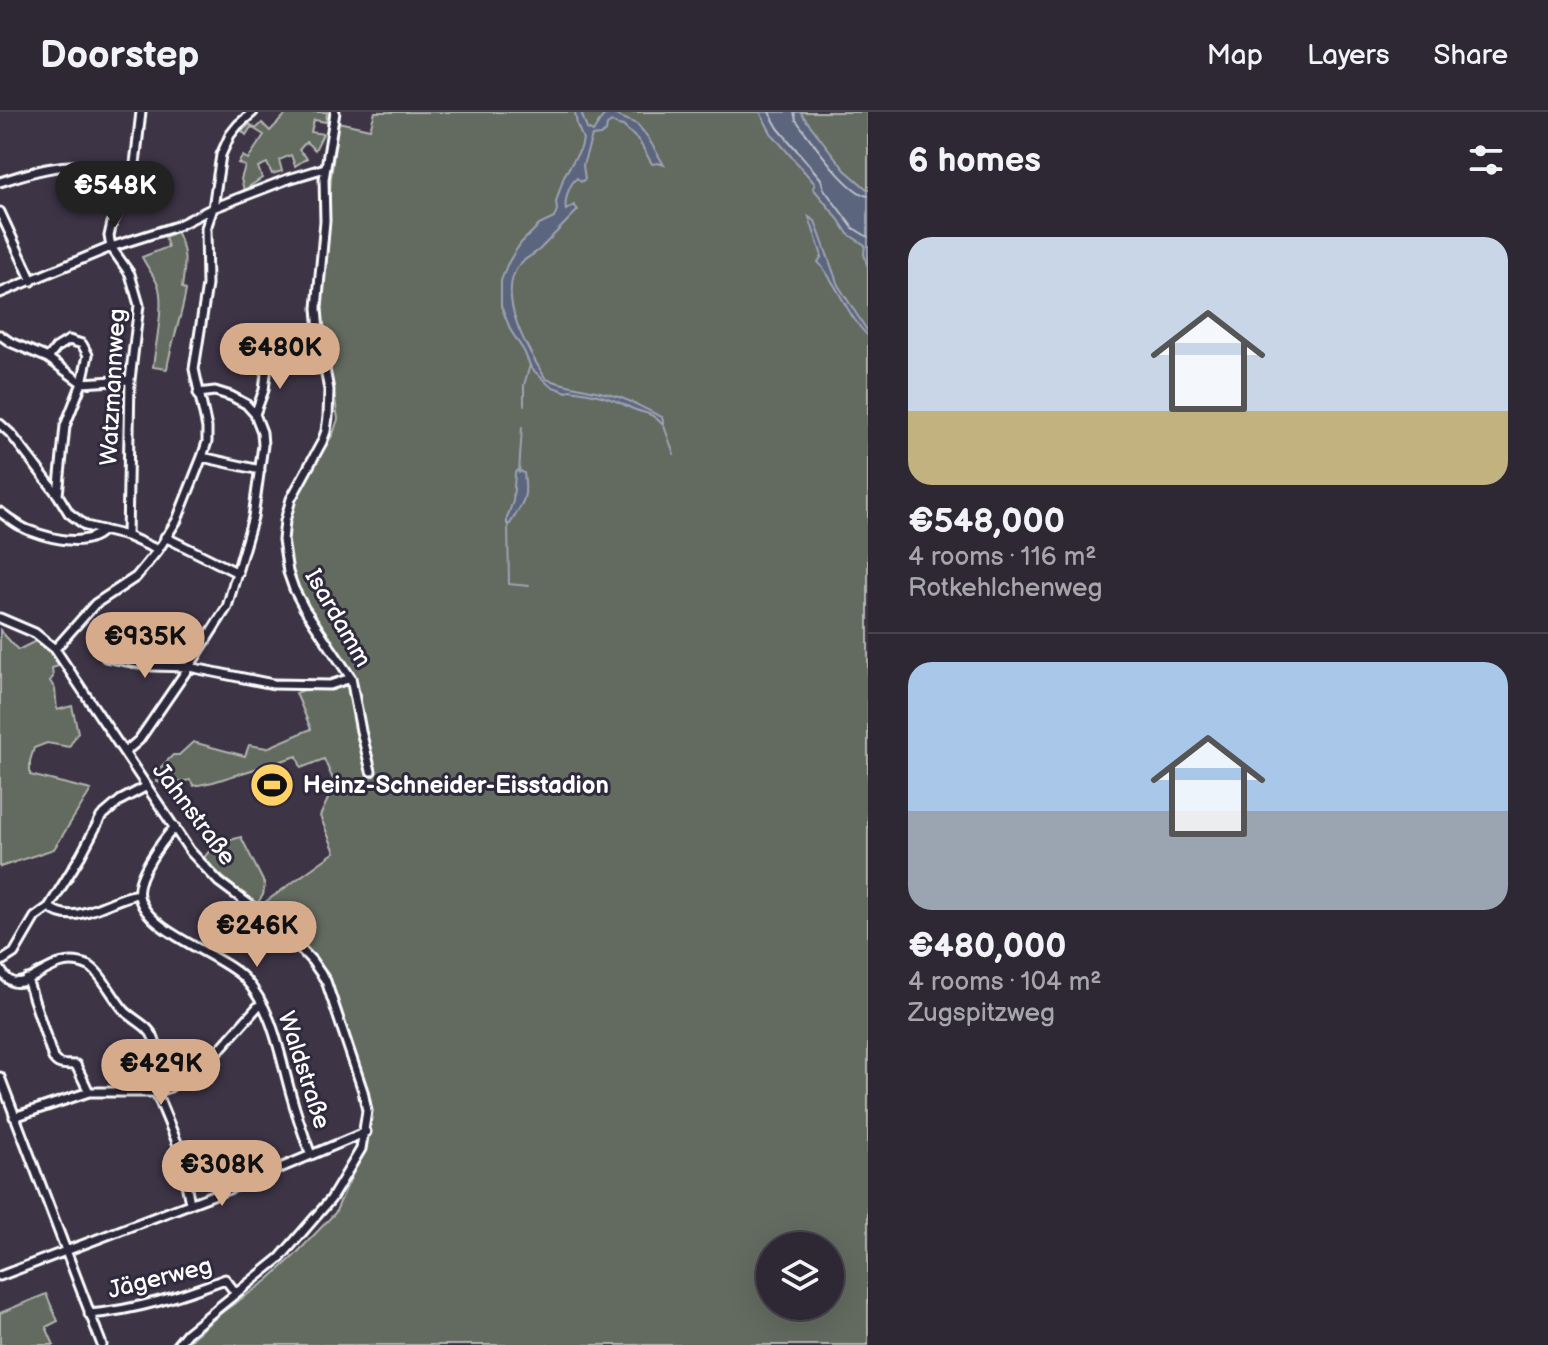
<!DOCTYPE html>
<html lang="en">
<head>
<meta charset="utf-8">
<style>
  body { margin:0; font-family:"Balsamiq Sans",sans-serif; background:#362f3c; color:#f1f3f6; height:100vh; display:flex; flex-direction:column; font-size:30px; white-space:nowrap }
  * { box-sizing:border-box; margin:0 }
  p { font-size:26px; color:#a7a5ac }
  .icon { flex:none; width:44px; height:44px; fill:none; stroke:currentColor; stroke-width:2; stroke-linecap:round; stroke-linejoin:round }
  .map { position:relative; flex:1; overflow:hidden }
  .side { display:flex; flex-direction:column; background:#2e2734; width:680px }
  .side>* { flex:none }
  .tools { position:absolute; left:756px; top:1120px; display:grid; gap:16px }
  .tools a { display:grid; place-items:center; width:88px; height:88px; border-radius:50%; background:#2e2734; box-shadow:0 8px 32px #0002,0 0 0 2px #49444f; font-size:40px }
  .price { position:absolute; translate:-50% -68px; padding:0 18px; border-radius:28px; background:#d6ab8b; color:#111; font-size:26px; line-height:52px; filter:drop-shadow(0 2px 4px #0008) }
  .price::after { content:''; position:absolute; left:50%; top:48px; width:24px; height:18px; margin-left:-12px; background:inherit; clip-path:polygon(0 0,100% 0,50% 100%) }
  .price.active { background:#222; color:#fff }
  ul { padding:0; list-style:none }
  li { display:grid; align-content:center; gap:16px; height:424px; padding:0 40px }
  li+li { border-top:2px solid #49444f }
  li span { display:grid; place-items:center; height:248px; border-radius:24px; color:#555 }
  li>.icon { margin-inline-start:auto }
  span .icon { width:144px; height:144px; fill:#fffc; stroke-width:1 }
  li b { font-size:34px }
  h2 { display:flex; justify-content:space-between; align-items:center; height:96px; padding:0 40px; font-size:34px }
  header { display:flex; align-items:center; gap:48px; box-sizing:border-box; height:112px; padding:0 40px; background:#2e2734; border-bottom:2px solid #49444f }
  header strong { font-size:38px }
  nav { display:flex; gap:44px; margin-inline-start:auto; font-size:28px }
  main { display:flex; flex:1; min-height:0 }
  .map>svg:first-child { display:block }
</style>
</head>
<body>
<header>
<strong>Doorstep</strong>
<nav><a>Map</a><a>Layers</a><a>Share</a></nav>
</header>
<main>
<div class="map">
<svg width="868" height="1233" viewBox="0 0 868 1233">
  <rect width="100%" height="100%" fill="#3d3446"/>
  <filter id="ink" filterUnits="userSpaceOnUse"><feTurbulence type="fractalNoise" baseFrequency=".0125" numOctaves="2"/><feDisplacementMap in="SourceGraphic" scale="16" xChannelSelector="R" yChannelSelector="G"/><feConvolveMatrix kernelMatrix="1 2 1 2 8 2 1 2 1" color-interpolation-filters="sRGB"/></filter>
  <g filter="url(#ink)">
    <path fill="#636b5f" stroke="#b1b5af" stroke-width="2" fill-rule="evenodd" d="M 288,0 L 327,0 L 326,10 L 314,8 L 311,20 L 323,22 L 315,38 L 306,30 L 299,38 L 307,46 L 295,54 L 291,43 L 279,48 L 282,59 L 272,62 L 267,51 L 258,55 L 262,66 L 244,78 L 241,67 L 245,54 L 238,51 L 243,44 L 248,47 L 264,23 L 251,15 L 246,23 L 242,19 L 250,12 L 256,17 L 262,11 L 270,19 Z
      M 375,0 L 868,0 L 868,1233 L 187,1233 L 193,1225 L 224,1199 L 268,1168 L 294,1144 L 335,1101 L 363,1039 L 367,1027 L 369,999 L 328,868 L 257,796 L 335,740 L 320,704 L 335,672 L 324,647 L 301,656 L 297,644 L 213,670 L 194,674 L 190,668 L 164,673 L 156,669 L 159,657 L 173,643 L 179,643 L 193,630 L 245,644 L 249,633 L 267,636 L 311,617 L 296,581 L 343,564 L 313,502 L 296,477 L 290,459 L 284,428 L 293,388 L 333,322 L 338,307 L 321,194 L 331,66 L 338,10 L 370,17 ZM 770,1134 L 830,1134 L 830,1194 L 770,1194 Z
      M 176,119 C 188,143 185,151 182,176 L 186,178 C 182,205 171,230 167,257 L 153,255 C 155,235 165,192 158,173 C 154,164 147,155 142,145 L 168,135 L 165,125 Z
      M 0,518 L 18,538 L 36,529 L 51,541 L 59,554 L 52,556 L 53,565 L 50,569 L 55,577 L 57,598 L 72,594 L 78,620 L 69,635 L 47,631 L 34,636 L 30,649 L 30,663 L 91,678 L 54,737 L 0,755 Z
      M 241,725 L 265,773 L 263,783 L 256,793 L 203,748 C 210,733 226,729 241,725 Z
      M 46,1182 L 58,1209 L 46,1215 L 54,1233 L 0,1233 L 0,1201 Z"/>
    <path fill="#5b657e" stroke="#9da3b2" stroke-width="2" d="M 575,0 L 581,0 L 587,17 L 593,20 L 603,4 L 611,1 L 637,12 L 647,24 L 664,53 L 658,51 L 652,52 L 639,29 L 623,14 L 618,13 L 612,10 L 607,13 L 606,19 L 600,23 L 592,24 L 583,53 L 585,67 L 581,70 L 577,66 C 569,72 564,89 566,98 L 574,93 L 578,98 C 565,111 552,125 539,138 C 533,143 524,147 519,153 C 495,185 529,240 546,267 C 569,275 592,277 615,284 C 631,288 646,298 662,305 L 664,314 C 659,309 656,305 649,302 C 643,300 637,299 631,296 C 610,285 593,281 569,278 L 567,280 L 550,274 L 531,256 L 524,239 L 511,219 L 501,194 L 501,169 L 507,153 L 514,141 L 521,131 L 539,113 L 554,106 L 557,98 L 556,90 L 564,64 L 581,36 L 583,27 L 577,13 Z
      M 760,0 L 800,0 L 845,58 L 868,78 L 868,156 L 864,142 L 865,133 L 848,122 L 839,108 L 813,76 L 815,72 L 771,21 Z
      M 809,105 L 815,109 L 838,173 L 868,220 L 868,224 C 846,202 838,172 818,150 L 822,144 Z
      M 518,358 L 524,361 C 528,388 523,390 510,412 L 507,412 L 507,406 L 513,389 L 515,361 Z"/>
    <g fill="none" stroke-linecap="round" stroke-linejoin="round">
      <path stroke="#bdc1cb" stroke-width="2" d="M 769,0 L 778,16 L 821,67 L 824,77 L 853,116 L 868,125
        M 794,0 L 796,8 C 810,26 847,81 868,84"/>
      <path stroke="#9da3b2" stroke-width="2" d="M 524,293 L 524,273 L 530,253
        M 664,314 L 674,342
        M 519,361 L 522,315
        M 508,413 L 509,472 L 529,474"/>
      <g stroke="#fff" stroke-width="13">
        <path id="minor" d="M 335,0 L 324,67 L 325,109 L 317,196 L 320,232 L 329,278 L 328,305 L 326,319 L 322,330 L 291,387 L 285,409 L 283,428 L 288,460 L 294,477 L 304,496 L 351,566 L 361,619 L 371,659
          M 0,70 C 22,63 46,55 70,54 C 92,53 113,62 133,69
          M 0,100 L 32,169
          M 0,181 L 111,135 L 177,114 L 213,96 L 288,67 L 325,56
          M 0,223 L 10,230 L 48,246 L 82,271 L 88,243 L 82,232 L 69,228 L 56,236 L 48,246
          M 255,302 L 264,278 L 268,246
          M 0,312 L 11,322 L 58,383 L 69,401 L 86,414 L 127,424 L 158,438
          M 202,345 L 260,358
          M 58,383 L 65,314 L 82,271 L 130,268
          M 0,400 C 9,406 18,414 28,418 C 49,426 85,437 103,418
          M 127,424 L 130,268 L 139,193 L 130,162 L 111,135 L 109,124 L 112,111 L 133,69 L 141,0
          M 165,425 L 238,461
          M 0,506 L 35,521 L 55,537 L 190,739 L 219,770 L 254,796 L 298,834 L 312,849 L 326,869 L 363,979 L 367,999 L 361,1037 L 331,1087 L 280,1146 L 187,1221 L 177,1233
          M 55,537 L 95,492 L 136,465 L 158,438 L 177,408 L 202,345 L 207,330 L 207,316 L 194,257 L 207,173 L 206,116 L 213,96 L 221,43 L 230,23 L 238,13 L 253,0
          M 106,545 L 153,554 L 189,555 L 273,572 L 330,573 L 351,566
          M 125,640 L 139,628 L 189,555 L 227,495 L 253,405 L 263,333 L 262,320 L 255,302 L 246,292 L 231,284 L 215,279 L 198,281
          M 175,715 C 162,729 135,765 139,784 C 146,820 219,841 244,866 C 273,897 279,940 290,979 C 296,1001 303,1022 311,1043
          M 49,795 C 75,817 109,786 138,782
          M 0,850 L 14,841 L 35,805 L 49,795 L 81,743 L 101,705 L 121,688 L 147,674
          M 0,857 C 3,862 7,868 13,870 C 33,875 55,838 89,854 C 101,860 113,886 124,898 C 133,908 149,913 154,927 C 160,943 163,959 170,975
          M 27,867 L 53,946 C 59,955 66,952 76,953 L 89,980
          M 0,965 L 102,1233
          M 156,980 L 178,1033 L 190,1091
          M 14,1005 L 89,980 L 156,980 L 170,975 L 211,947 L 261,891
          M 0,1164 L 242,1072 L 366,1020
          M 89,1202 C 137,1198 180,1184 225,1167 L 235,1180"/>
      </g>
      <use href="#minor" stroke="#2f2a3d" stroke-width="7"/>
    </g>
  </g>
  <defs>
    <g id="stadium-disc" transform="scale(2.3)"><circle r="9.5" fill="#ffd166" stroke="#2f2a3d"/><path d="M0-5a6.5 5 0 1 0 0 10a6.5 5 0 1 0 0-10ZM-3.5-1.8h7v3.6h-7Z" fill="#111"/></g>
  </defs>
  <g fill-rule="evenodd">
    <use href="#stadium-disc" x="272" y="673"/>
  </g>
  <g text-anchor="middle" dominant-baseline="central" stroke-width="6" stroke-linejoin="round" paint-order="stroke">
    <g font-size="24" fill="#fff" stroke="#2f2a3d">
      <text transform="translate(113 275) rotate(-87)">Watzmannweg</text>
      <text transform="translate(338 506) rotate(60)">Isardamm</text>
      <text transform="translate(194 702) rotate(53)">Jahnstraße</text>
      <text transform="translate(304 958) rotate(72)">Waldstraße</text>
      <text transform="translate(160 1166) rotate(-14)">Jägerweg</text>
    </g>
    <g font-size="24" font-weight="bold" fill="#fff" stroke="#2f2a3d" text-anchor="start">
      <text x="303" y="673">Heinz-Schneider-Eisstadion</text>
    </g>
  </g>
</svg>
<div class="tools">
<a><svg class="icon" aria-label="layers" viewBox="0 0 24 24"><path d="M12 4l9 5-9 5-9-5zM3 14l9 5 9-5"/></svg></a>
</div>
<b class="price active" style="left:115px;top:117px">€548K</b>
<b class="price" style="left:280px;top:279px">€480K</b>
<b class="price" style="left:145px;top:568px">€935K</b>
<b class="price" style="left:257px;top:857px">€246K</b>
<b class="price" style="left:161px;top:995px">€429K</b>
<b class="price" style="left:222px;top:1096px">€308K</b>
</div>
<section class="side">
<h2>6 homes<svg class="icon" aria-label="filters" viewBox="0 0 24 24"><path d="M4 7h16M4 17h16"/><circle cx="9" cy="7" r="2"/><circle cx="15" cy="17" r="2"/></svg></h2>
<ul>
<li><span style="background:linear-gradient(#c9d6e8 70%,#c2b280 0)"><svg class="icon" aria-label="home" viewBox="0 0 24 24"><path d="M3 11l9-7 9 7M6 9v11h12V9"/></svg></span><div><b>€548,000</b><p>4 rooms · 116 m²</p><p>Rotkehlchenweg</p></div></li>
<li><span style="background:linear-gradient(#a9c7e8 60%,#9aa5b1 0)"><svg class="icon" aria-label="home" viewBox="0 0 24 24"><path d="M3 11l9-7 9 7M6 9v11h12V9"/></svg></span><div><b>€480,000</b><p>4 rooms · 104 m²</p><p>Zugspitzweg</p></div></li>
</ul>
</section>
</main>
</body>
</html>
